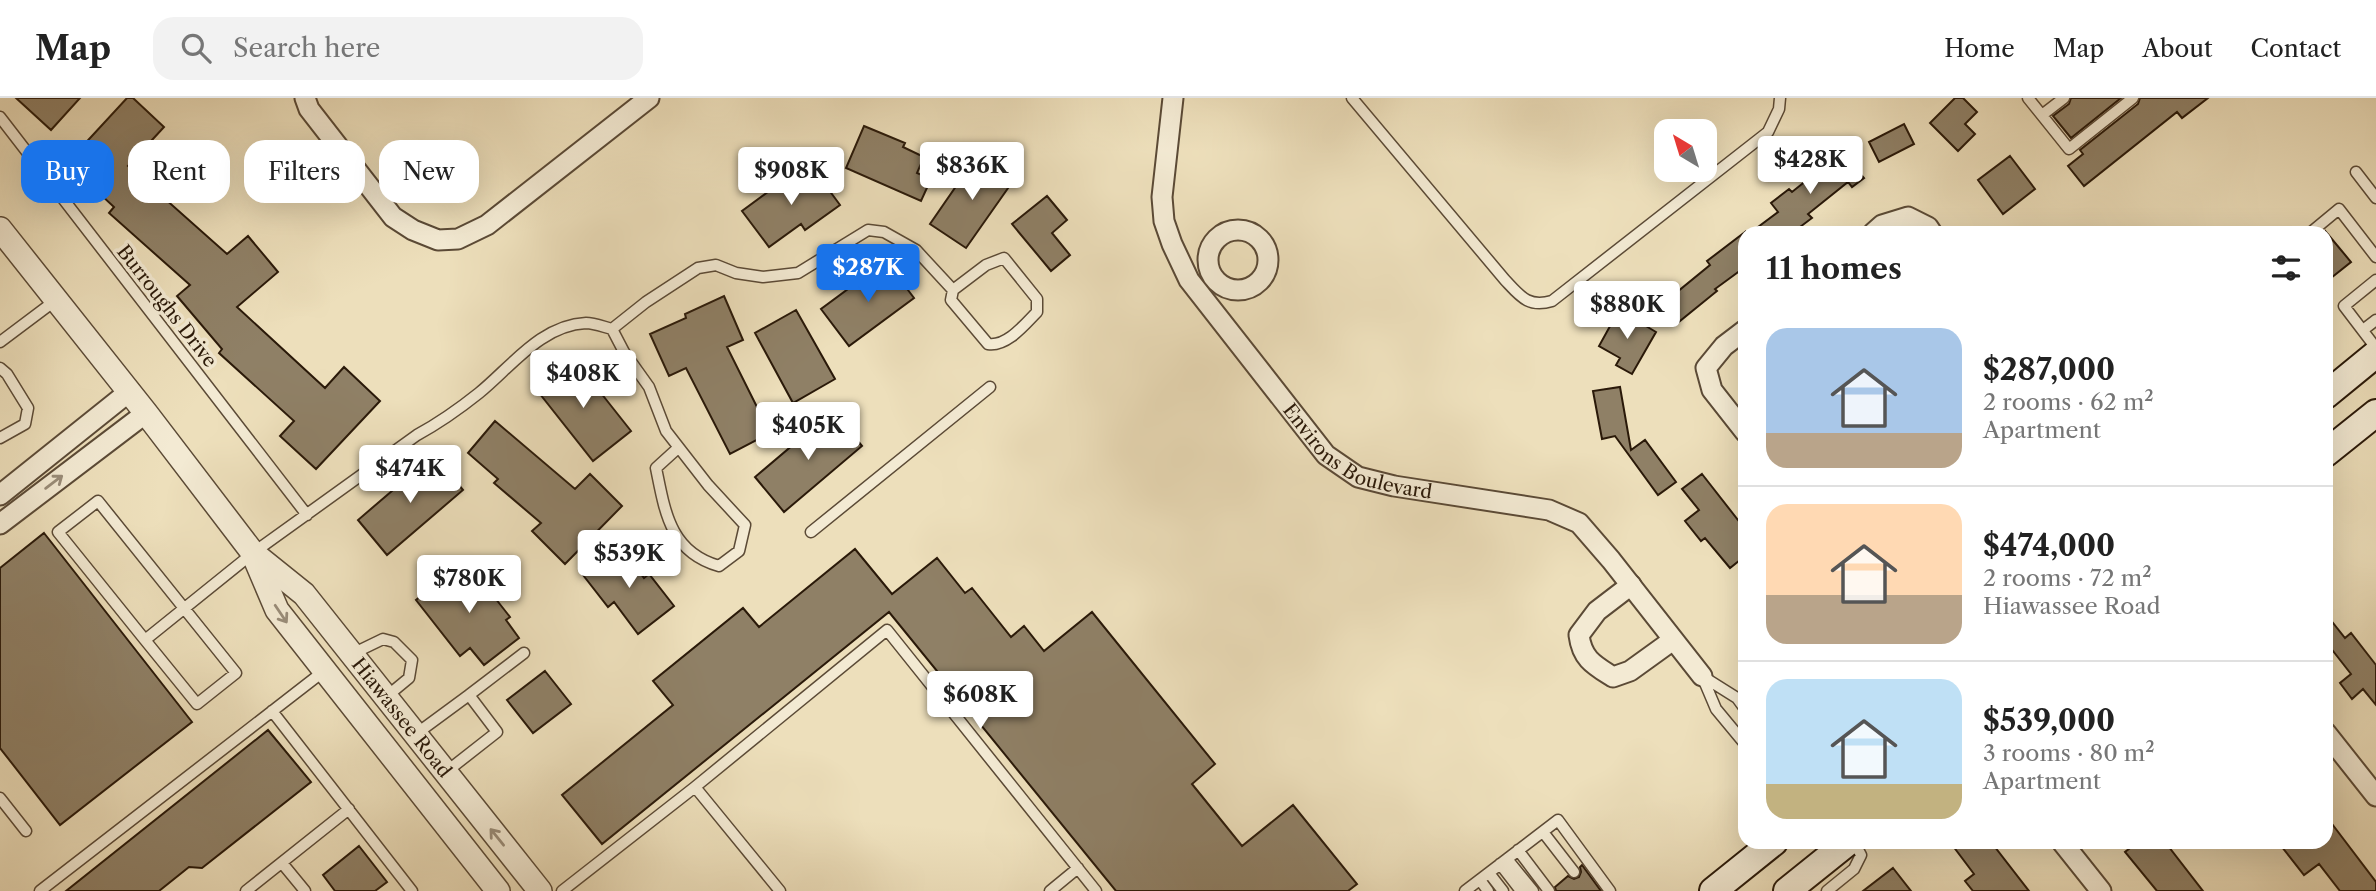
<!DOCTYPE html>
<html lang="en">
<head>
<meta charset="utf-8">
<style>
  body { margin:0; font-family:"Libre Caslon Text",serif; background:#f2f2f2; color:#222; height:100vh; display:flex; flex-direction:column; font-size:26px; white-space:nowrap }
  * { box-sizing:border-box; margin:0 }
  p { font-size:23px; color:#767676 }
  .icon { flex:none; width:38px; height:38px; fill:none; stroke:currentColor; stroke-width:2; stroke-linecap:round; stroke-linejoin:round }
  .map { position:relative; flex:1; overflow:hidden }
  .details { position:absolute; left:1738px; top:128px; width:595px; height:623px; display:flex; flex-direction:column; background:#fff; border-radius:21px; box-shadow:0 7px 28px #0002 }
  .details>* { flex:none }
  .banner { position:absolute; left:21px; top:42px; width:665px; height:63px; display:flex; gap:14px }
  .needle { width:46px; rotate:322deg }
  .fabs { position:absolute; left:1654px; top:21px; display:grid; gap:14px }
  .fabs a { display:grid; place-items:center; width:63px; height:63px; border-radius:14px; background:#fff; box-shadow:0 7px 28px #0002; font-size:35px }
  .price { position:absolute; translate:-50% -60px; padding:0 16px; border-radius:7px; background:#fff; color:#222; font-size:23px; line-height:46px; filter:drop-shadow(0 2px 4px #0008) }
  .price::after { content:''; position:absolute; left:50%; top:42px; width:21px; height:16px; margin-left:-10px; background:inherit; clip-path:polygon(0 0,100% 0,50% 100%) }
  .price.current { background:#1a73e8; color:#fff }
  ul { padding:0; list-style:none }
  li { display:flex; align-items:center; gap:21px; height:175px; padding:0 28px }
  li+li { border-top:2px solid #e0e0e0 }
  li span { display:grid; place-items:center; flex:none; width:196px; height:140px; border-radius:21px; color:#555 }
  li>.icon { margin-inline-start:auto }
  span .icon { width:84px; height:84px; fill:#fffc; stroke-width:1 }
  li b { font-size:30px }
  h2 { display:flex; justify-content:space-between; align-items:center; height:84px; padding:0 28px; font-size:30px }
  .chip { padding:0 24px; border-radius:21px; background:#fff; box-shadow:0 7px 28px #0002; font-size:24px; line-height:63px }
  .chip.current { background:#1a73e8; color:#fff }
  header { display:flex; align-items:center; gap:42px; box-sizing:border-box; height:98px; padding:0 35px; background:#fff; border-bottom:2px solid #e0e0e0 }
  header strong { font-size:33px }
  nav { display:flex; gap:38px; margin-inline-start:auto; font-size:24px }
  .search { width:490px; height:63px; background:#f2f2f2; display:flex; align-items:center; gap:18px; box-sizing:border-box; padding:0 24px; border-radius:21px; color:#767676; font-size:26px }
  .map>svg:first-child { display:block }
</style>
</head>
<body>
<header>
<strong>Map</strong>
<div class="search"><svg class="icon" aria-label="search" viewBox="0 0 24 24"><circle cx="10" cy="10" r="6"/><path d="M15 15l6 6"/></svg>Search here</div>
<nav><a>Home</a><a>Map</a><a>About</a><a>Contact</a></nav>
</header>
<div class="map">
<svg width="2376" height="793" viewBox="0 0 2376 793">
  <rect width="100%" height="100%" fill="#eddfbb"/>
  <filter id="stains"><feTurbulence type="fractalNoise" baseFrequency=".00286" numOctaves="4"/><feColorMatrix values="0 0 0 0 .2 0 0 0 0 .09 0 0 0 0 .02 0 0 0 .5 -.17"/></filter>
  <radialGradient id="worn" r=".72"><stop offset=".6" stop-color="#630" stop-opacity="0"/><stop offset="1" stop-color="#630" stop-opacity=".3"/></radialGradient>
  <path fill="#8f8066" stroke="#2a1909" stroke-width="2" d="M 16,0 L 80,0 L 51,32 Z
    M 127,0 L 133,0 L 164,29 L 128,68 L 227,156 L 248,138 L 278,174 L 237,209 L 325,290 L 344,269 L 380,303 L 316,371 L 280,338 L 294,323 L 219,255 L 222,251 L 177,198 L 190,187 L 109,115 L 114,109 L 67,65 Z
    M 1955,0 L 1963,0 L 1977,14 L 1965,26 L 1975,36 L 1958,53 L 1930,25 Z
    M 2071,0 L 2121,0 L 2071,40 L 2053,18 L 2069,6 Z
    M 2140,0 L 2208,0 L 2182,20 L 2177,14 L 2084,88 L 2068,68 L 2083,56 L 2080,52 L 2138,6 Z
    M 1904,26 L 1914,46 L 1879,64 L 1869,44 Z
    M 864,28 L 905,45 L 903,49 L 924,59 L 917,75 L 931,81 L 921,103 L 846,70 Z
    M 1842,54 L 1864,80 L 1852,89 L 1848,84 L 1808,116 L 1812,120 L 1792,135 L 1750,135 L 1778,114 L 1771,105 L 1789,91 L 1792,94 Z
    M 977,58 L 1013,83 L 966,150 L 930,126 Z
    M 2010,58 L 2035,91 L 2003,116 L 1978,82 Z
    M 812,69 L 840,107 L 805,132 L 801,126 L 769,149 L 742,113 L 776,88 L 780,93 Z
    M 1047,98 L 1067,122 L 1052,135 L 1070,157 L 1051,173 L 1012,126 Z
    M 1745,134 L 1745,169 L 1715,191 L 1717,193 L 1675,227 L 1660,208 L 1710,167 L 1707,163 Z
    M 2326,134 L 2351,164 L 2326,184 Z
    M 886,163 L 914,200 L 849,248 L 821,211 Z
    M 724,198 L 743,242 L 727,249 L 770,335 L 730,356 L 686,270 L 669,278 L 650,236 L 686,220 L 685,216 Z
    M 796,212 L 835,281 L 793,305 L 755,235 Z
    M 1619,212 L 1656,234 L 1632,276 L 1616,267 L 1620,260 L 1599,248 Z
    M 574,261 L 631,333 L 593,363 L 536,291 Z
    M 1620,289 L 1631,352 L 1645,342 L 1676,384 L 1658,397 L 1615,338 L 1602,341 L 1593,293 Z
    M 833,313 L 862,348 L 784,414 L 755,379 Z
    M 495,323 L 575,391 L 590,376 L 622,408 L 565,466 L 532,433 L 541,425 L 494,385 L 498,381 L 468,355 Z
    M 434,357 L 463,392 L 387,457 L 358,422 Z
    M 1702,376 L 1745,431 L 1745,458 L 1730,470 L 1705,440 L 1701,443 L 1685,423 L 1699,412 L 1682,391 Z
    M 44,435 L 192,624 L 60,727 L 0,650 L 0,470 Z
    M 620,448 L 644,480 L 649,476 L 674,508 L 638,536 L 614,504 L 608,509 L 583,477 Z
    M 855,451 L 892,496 L 937,460 L 965,495 L 972,490 L 1011,539 L 1024,528 L 1044,553 L 1092,514 L 1215,666 L 1192,686 L 1242,748 L 1293,707 L 1357,786 L 1348,793 L 1116,793 L 889,514 L 602,746 L 562,697 L 673,607 L 653,583 L 743,510 L 759,529 Z
    M 466,463 L 510,519 L 506,522 L 519,540 L 484,567 L 470,550 L 460,558 L 416,502 Z
    M 2326,516 L 2345,540 L 2351,535 L 2376,567 L 2376,607 L 2363,591 L 2352,601 L 2340,585 L 2351,576 L 2326,544 Z
    M 545,573 L 571,606 L 533,635 L 507,602 Z
    M 268,632 L 311,684 L 202,770 L 189,769 L 159,793 L 66,793 Z
    M 2326,718 L 2376,784 L 2376,793 L 2340,793 L 2319,766 L 2304,777 L 2278,744 L 2326,744 Z
    M 1950,744 L 1991,744 L 2029,793 L 1973,793 L 1965,783 L 1974,776 Z
    M 2138,744 L 2165,744 L 2203,793 L 2157,793 L 2125,754 Z
    M 359,748 L 387,784 L 375,793 L 335,793 L 323,777 Z
    M 1582,767 L 1601,793 L 1556,793 L 1555,789 L 1568,778 L 1574,781 L 1579,779 L 1581,774 L 1580,769 Z
    M 1893,770 L 1911,793 L 1863,793 Z"/>
  <g fill="none" stroke-linecap="round" stroke-linejoin="round">
    <g stroke="#5b4a36" stroke-width="13">
      <path id="service" d="M 1352,0 L 1505,182 C 1520,198 1528,210 1552,203 L 1768,34 L 1779,11 L 1780,0
        M 2028,0 L 2069,51 L 2133,0
        M 2042,17 L 2064,0
        M 0,19 L 307,417
        M 2356,74 L 2376,100
        M 2310,135 L 2339,111 L 2376,159
        M 2376,182 L 2344,208 L 2376,250
        M 612,231 L 646,204 L 698,170 L 716,167 L 736,175 L 763,179 L 798,175 L 868,132 L 884,134 L 916,152 L 953,192 L 951,202 L 988,246 C 1007,249 1025,226 1037,214 L 1037,201 L 1004,160 L 986,167 L 953,192
        M 2363,232 L 2376,222
        M 0,244 L 56,202
        M 0,270 L 7,276 L 28,310 L 25,326 L 0,340
        M 811,434 L 990,289
        M 145,542 L 197,606 L 236,575 L 98,403 L 58,434 L 145,542 L 253,455 L 417,337 C 439,325 459,311 479,295 C 511,269 541,227 586,225 C 594,225 604,229 612,231 L 624,254 L 649,289 L 666,333 L 708,387 L 745,427 L 739,453 L 719,468 C 670,454 665,414 656,370 L 678,350
        M 352,556 L 383,541 L 394,544 L 412,562 L 409,580 L 386,599
        M 1702,578 L 1716,611 L 1745,646
        M 1702,578 L 1737,600 L 1745,611
        M 469,597 L 524,555
        M 272,613 L 412,793
        M 416,636 L 469,597 L 497,634 L 446,674
        M 695,689 L 780,793
        M 0,700 L 26,733
        M 1543,734 L 1574,774
        M 1518,752 L 1549,793
        M 1507,761 L 1533,793
        M 282,765 L 305,793
        M 1500,766 L 1521,793
        M 1489,775 L 1503,793
        M 1480,782 L 1488,793
        M 40,793 L 324,573
        M 246,793 L 349,711
        M 562,793 L 695,689 L 887,532 L 1096,793
        M 1050,793 L 1078,770
        M 1465,793 L 1558,722 L 1610,793
        M 1827,793 L 1854,771 L 1861,757 L 1854,744"/>
    </g>
    <g stroke="#5b4a36" stroke-width="23">
      <g id="minor">
        <path d="M 305,0 L 309,11 L 393,119 L 413,132 L 438,142 L 458,141 L 487,127 L 649,0"/>
        <path id="s1" d="M 1173,0 L 1162,99 L 1164,123 L 1172,146 L 1189,182 L 1326,357 L 1358,379 L 1394,388 L 1549,412 L 1579,425 L 1611,462 L 1702,578"/>
        <circle cx="1238" cy="162" r="30"/>
        <path d="M 1873,135 L 1882,127 L 1908,119 L 1928,129 L 1932,135"/>
        <path d="M 1745,232 L 1724,248 L 1706,270 L 1712,292 L 1745,334"/>
        <path d="M 0,397 L 130,293"/>
        <path d="M 0,426 L 146,315"/>
        <path d="M 1631,487 L 1597,513 L 1579,537 C 1582,561 1594,567 1613,579 L 1630,573 L 1673,542"/>
        <path d="M 2326,635 L 2376,698"/>
        <path d="M 2062,744 L 2101,793"/>
      </g>
    </g>
    <g stroke="#5b4a36" stroke-width="26">
      <g id="tertiary">
        <path id="s2" d="M 0,131 L 146,315 L 253,455 L 304,496 L 540,793"/>
        <path d="M 254,458 L 277,512 L 498,793"/>
      </g>
    </g>
    <g stroke="#2a1909" stroke-width="30">
      <path id="secondary" d="M 2326,297 L 2376,256
        M 2326,355 L 2376,315
        M 1713,793 L 1774,744
        M 1787,793 L 1848,744"/>
    </g>
    <use href="#service" stroke="#f3ead3" stroke-width="10"/>
    <use href="#minor" stroke="#f3ead3" stroke-width="19"/>
    <use href="#tertiary" stroke="#f3ead3" stroke-width="23"/>
    <use href="#secondary" stroke="#f3ead3" stroke-width="26"/>
  </g>
  <defs><path id="oneway-shaft" d="M-6 0H5M1.5-3L5.5 0L1.5 3" fill="none" stroke-width="1.6" stroke-linecap="round" stroke-linejoin="round" transform="scale(1.75)"/></defs>
  <g stroke="#998c78">
    <use href="#oneway-shaft" transform="translate(54 384) rotate(-37)"/>
    <use href="#oneway-shaft" transform="translate(281 516) rotate(56)"/>
    <use href="#oneway-shaft" transform="translate(497 739) rotate(-129)"/>
  </g>
  <g text-anchor="middle" dominant-baseline="central" stroke-width="7" stroke-linejoin="round" paint-order="stroke">
    <g font-size="19" fill="#2a1909" stroke="#f3ead3">
      <text transform="translate(167 208) rotate(52)">Burroughs Drive</text>
      <text stroke="none"><textPath href="#s1" startOffset="436">Environs Boulevard</textPath></text>
      <text stroke="none"><textPath href="#s2" startOffset="634">Hiawassee Road</textPath></text>
    </g>
  </g>
  <rect width="100%" height="100%" filter="url(#stains)"/>
  <rect width="100%" height="100%" fill="url(#worn)"/>
</svg>
<div class="fabs">
<a><svg class="needle" viewBox="-14 -14 28 28"><path d="M0-13l5 13h-10z" fill="#e53935"/><path d="M0 13l5-13h-10z" fill="#767676"/></svg></a>
</div>
<b class="price" style="left:1810px;top:98px">$428K</b>
<b class="price" style="left:972px;top:104px">$836K</b>
<b class="price" style="left:791px;top:109px">$908K</b>
<b class="price current" style="left:868px;top:206px">$287K</b>
<b class="price" style="left:1627px;top:243px">$880K</b>
<b class="price" style="left:583px;top:312px">$408K</b>
<b class="price" style="left:808px;top:364px">$405K</b>
<b class="price" style="left:410px;top:407px">$474K</b>
<b class="price" style="left:629px;top:492px">$539K</b>
<b class="price" style="left:469px;top:517px">$780K</b>
<b class="price" style="left:980px;top:633px">$608K</b>
<div class="banner">
<a class="chip current">Buy</a>
<a class="chip">Rent</a>
<a class="chip">Filters</a>
<a class="chip">New</a>
</div>
<section class="details">
<h2>11 homes<svg class="icon" aria-label="filters" viewBox="0 0 24 24"><path d="M4 7h16M4 17h16"/><circle cx="9" cy="7" r="2"/><circle cx="15" cy="17" r="2"/></svg></h2>
<ul>
<li><span style="background:linear-gradient(#a9c7e8 75%,#b9a48a 0)"><svg class="icon" aria-label="home" viewBox="0 0 24 24"><path d="M3 11l9-7 9 7M6 9v11h12V9"/></svg></span><div><b>$287,000</b><p>2 rooms · 62 m²</p><p>Apartment</p></div></li>
<li><span style="background:linear-gradient(#ffd9b3 65%,#b9a48a 0)"><svg class="icon" aria-label="home" viewBox="0 0 24 24"><path d="M3 11l9-7 9 7M6 9v11h12V9"/></svg></span><div><b>$474,000</b><p>2 rooms · 72 m²</p><p>Hiawassee Road</p></div></li>
<li><span style="background:linear-gradient(#bfe0f5 75%,#c2b280 0)"><svg class="icon" aria-label="home" viewBox="0 0 24 24"><path d="M3 11l9-7 9 7M6 9v11h12V9"/></svg></span><div><b>$539,000</b><p>3 rooms · 80 m²</p><p>Apartment</p></div></li>
</ul>
</section>
</div>
</body>
</html>
